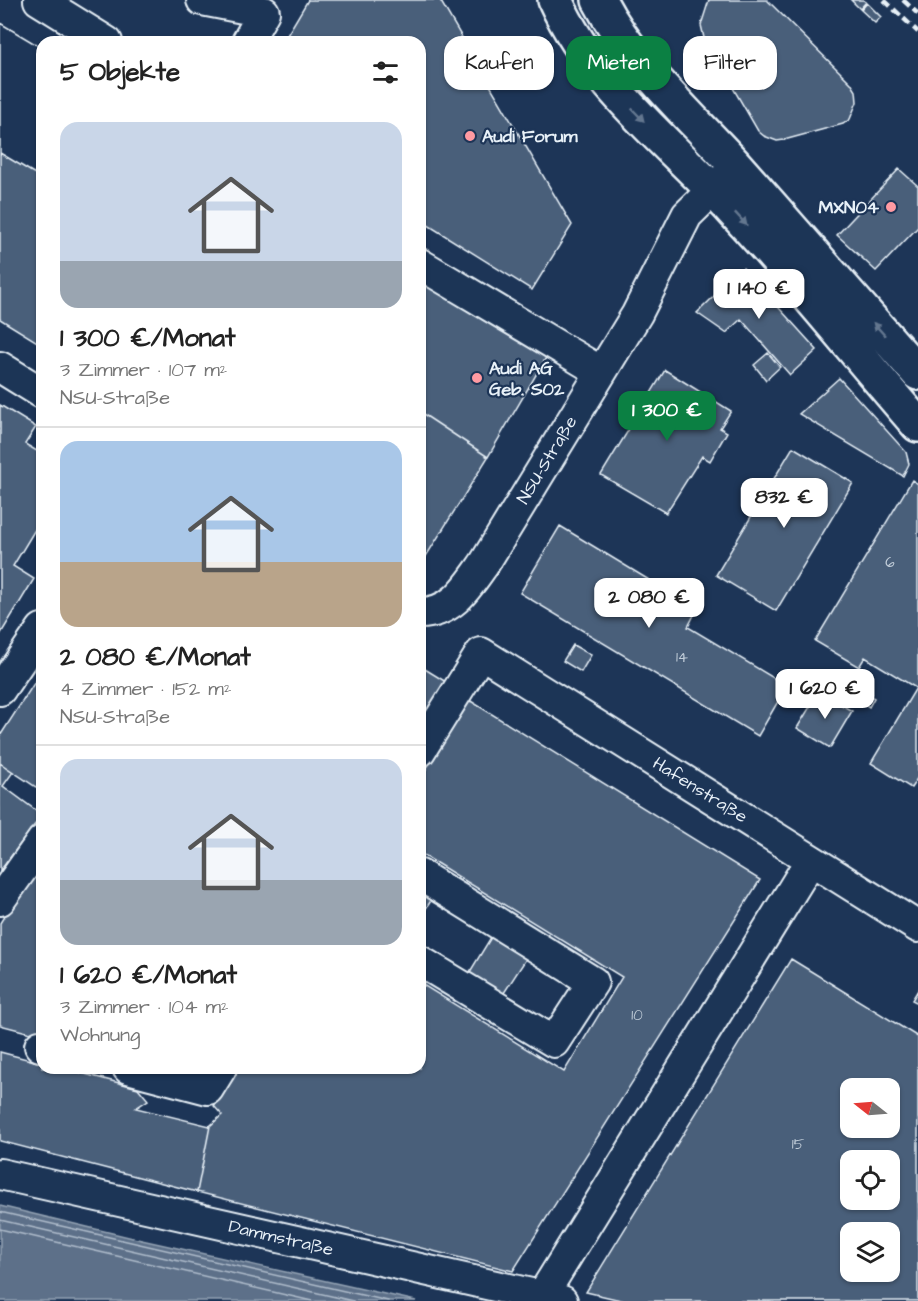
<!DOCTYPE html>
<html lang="de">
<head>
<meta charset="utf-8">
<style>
  body { margin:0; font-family:"Architects Daughter",sans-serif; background:#f2f2f2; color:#222; height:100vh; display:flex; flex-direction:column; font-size:22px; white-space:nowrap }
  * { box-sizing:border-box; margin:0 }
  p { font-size:20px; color:#767676 }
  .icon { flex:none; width:33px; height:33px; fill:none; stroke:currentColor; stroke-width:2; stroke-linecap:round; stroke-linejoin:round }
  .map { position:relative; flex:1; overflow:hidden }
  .drawer { position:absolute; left:36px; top:36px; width:390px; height:1038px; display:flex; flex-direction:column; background:#fff; border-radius:18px; box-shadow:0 2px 4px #0004 }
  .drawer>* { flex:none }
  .guide { position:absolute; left:444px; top:36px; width:384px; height:54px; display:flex; gap:12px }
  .needle { width:39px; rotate:287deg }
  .controls { position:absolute; left:840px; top:1078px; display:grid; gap:12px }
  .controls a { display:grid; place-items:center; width:60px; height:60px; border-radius:12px; background:#fff; box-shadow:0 2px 4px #0004; font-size:30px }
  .price { position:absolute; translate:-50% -51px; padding:0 14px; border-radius:12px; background:#fff; color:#222; font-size:20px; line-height:39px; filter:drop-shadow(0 2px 3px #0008) }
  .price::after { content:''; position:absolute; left:50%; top:36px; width:18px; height:14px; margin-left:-9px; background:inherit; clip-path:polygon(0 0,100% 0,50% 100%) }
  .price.current { background:#0b8043; color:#fff }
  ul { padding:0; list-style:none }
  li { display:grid; align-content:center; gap:12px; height:318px; padding:0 24px }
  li+li { border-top:2px solid #e0e0e0 }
  li span { display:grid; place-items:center; height:186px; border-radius:18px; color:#555 }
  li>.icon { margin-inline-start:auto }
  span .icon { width:108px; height:108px; fill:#fffc; stroke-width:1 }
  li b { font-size:26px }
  h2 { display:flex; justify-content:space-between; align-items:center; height:72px; padding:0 24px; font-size:26px }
  .pill { padding:0 21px; border-radius:18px; background:#fff; box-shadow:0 2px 4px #0004; font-size:21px; line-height:54px }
  .pill.current { background:#0b8043; color:#fff }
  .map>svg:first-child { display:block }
</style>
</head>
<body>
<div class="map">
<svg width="918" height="1301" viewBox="0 0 918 1301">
  <rect width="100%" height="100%" fill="#1d3557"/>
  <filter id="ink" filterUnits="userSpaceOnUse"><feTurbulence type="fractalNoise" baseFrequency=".0167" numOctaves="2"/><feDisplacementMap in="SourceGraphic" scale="12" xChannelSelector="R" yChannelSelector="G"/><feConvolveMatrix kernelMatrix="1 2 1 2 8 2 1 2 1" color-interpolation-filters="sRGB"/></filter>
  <g filter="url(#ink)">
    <path fill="#5d7089" stroke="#95a4b5" stroke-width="1.5" d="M 0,1206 L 137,1239 L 416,1301 L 0,1301 Z"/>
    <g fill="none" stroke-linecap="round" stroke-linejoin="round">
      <path stroke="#b0bdcc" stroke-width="1.5" d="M 0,1212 L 388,1301
        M 0,1220 L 353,1301
        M 0,1229 L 312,1301"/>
    </g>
    <path fill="#495e7a" stroke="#e8f1f8" stroke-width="1.5" fill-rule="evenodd" d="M 308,0 L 440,0 L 572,225 L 532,290 L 420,220 L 420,42 L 283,42 Z
      M 709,0 L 767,0 L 851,83 L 856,91 L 857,102 L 850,119 L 843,124 L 784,140 L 777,141 L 764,136 L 758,131 L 704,38 L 701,25 Z
      M 851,0 L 863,0 L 866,2 L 860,9 Z
      M 867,3 L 881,17 L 875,23 L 861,10 Z
      M 0,23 L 42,48 L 42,178 L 0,153 Z
      M 0,23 L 42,48 L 42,178 L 0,153 Z
      M 0,153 L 42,178 L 42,345 L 0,319 Z
      M 899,169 L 918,186 L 918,227 L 876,271 L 837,235 Z
      M 743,268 L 817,350 L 790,375 L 741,319 L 726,333 L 697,313 Z
      M 420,279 L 547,356 L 488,457 L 420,412 Z
      M 768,353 L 780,367 L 766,380 L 754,365 Z
      M 665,370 L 731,411 L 720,428 L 727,432 L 710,461 L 702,456 L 666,513 L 601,475 Z
      M 839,378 L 906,452 L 909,464 L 903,476 L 799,414 Z
      M 0,405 L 36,427 L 25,444 L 42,454 L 42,518 L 13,566 L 34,579 L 0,635 Z
      M 420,412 L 488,457 L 420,566 Z
      M 793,447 L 853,483 L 776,611 L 716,575 Z
      M 912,480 L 918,484 L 918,777 L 911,788 L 871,763 L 916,688 L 865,657 L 859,667 L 815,641 Z
      M 560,526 L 697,609 L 688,627 L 787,686 L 758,736 L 520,593 Z
      M 573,645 L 591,655 L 581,672 L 563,661 Z
      M 420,666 L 451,685 L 420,735 Z
      M 42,671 L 42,791 L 0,763 L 0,736 Z
      M 847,674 L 855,679 L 853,681 L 866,689 L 864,692 L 874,698 L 869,707 L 839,688 Z
      M 819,692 L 852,711 L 830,748 L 797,728 Z
      M 469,700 L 760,880 L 513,1271 L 197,1192 L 210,1126 L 222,1115 L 214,1106 L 236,1068 L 420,1068 L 420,983 L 564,1072 L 622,977 L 420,853 L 420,779 Z
      M 0,763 L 13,772 L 3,786 L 42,815 L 0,871 Z
      M 41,856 L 42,857 L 42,1036 L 0,1025 L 0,923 Z
      M 420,887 L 434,896 L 420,918 Z
      M 493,934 L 528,956 L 502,996 L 468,975 Z
      M 791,959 L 918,1037 L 918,1301 L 625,1301 L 586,1292 ZM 850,1089 L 890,1089 L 890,1128 L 850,1128 ZM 850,1161 L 890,1161 L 890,1200 L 850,1200 ZM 850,1233 L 890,1233 L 890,1272 L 850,1272 Z
      M 918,990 L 918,1003 L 912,1000 Z
      M 0,1052 L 42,1063 L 42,1068 L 62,1068 L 138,1088 L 148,1100 L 136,1108 L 210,1126 L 197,1192 L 0,1141 Z"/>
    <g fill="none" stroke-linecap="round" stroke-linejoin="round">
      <g stroke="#e8f1f8" stroke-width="34">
        <path id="minor" d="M 39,0 L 107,42
          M 202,0 L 264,12 L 247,42
          M 420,264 L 601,372
          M 0,367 L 42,393
          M 420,613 C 452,613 467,588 484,564 L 637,314 L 687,215 L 730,173
          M 0,690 L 42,629
          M 420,751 L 481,653 L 918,927
          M 420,875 L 593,982 L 554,1042 L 420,961
          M 0,900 L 42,841
          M 40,1046 L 42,1046
          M 128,1068 L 208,1089 L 221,1068
          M 0,1174 L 562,1301
          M 542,1296 L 811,860"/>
      </g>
      <g stroke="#e8f1f8" stroke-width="38">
        <path id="major" d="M 555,0 C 593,85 671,144 733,211 C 798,280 856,354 918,425
          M 599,0 C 633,65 689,114 738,168 C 798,236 858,305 918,373"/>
      </g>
      <use href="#minor" stroke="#1d3557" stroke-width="30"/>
      <use href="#major" stroke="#1d3557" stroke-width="33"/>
      <path stroke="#e8f1f8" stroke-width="4.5" stroke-dasharray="9 4.5" stroke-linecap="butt" d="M 884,0 L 918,32
        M 903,0 L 918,14"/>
    </g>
    <defs><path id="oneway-solid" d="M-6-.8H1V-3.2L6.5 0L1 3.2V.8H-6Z" transform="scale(1.5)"/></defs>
    <g fill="#64778f">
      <use href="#oneway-solid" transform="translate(638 115) rotate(46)"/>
      <use href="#oneway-solid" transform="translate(741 219) rotate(47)"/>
      <use href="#oneway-solid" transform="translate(879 329) rotate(-132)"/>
    </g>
  </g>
  <g fill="#ff9aa2" stroke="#1d3557" stroke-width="2">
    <circle cx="470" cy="136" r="6"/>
    <circle cx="891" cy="207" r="6"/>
    <circle cx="477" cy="378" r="6"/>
  </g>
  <g text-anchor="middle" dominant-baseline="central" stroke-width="4.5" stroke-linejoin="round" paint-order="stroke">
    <g font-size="15" fill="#c0ccd8">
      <text x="890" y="562">6</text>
      <text x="682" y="657">14</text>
      <text x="637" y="1015">10</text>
      <text x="798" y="1144">15</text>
    </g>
    <g font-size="18" font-weight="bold" fill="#e8f1f8" stroke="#1d3557" text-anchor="start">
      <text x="482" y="136">Audi Forum</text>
      <text x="879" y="207" text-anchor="end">MXN04</text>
      <text x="489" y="368">Audi AG<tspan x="489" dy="21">Geb. S02</tspan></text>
    </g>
    <g font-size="18" fill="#e8f1f8" stroke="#1d3557">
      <text transform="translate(547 460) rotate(-59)">NSU-Straße</text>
      <text transform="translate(700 790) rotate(32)">Hafenstraße</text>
      <text transform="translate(281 1238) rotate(13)">Dammstraße</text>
    </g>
  </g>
</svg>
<div class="controls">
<a><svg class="needle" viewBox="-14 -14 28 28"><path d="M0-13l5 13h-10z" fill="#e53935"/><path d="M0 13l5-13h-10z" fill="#767676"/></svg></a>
<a><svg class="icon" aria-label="locate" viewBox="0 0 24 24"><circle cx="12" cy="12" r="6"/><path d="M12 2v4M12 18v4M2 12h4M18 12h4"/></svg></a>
<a><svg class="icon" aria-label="layers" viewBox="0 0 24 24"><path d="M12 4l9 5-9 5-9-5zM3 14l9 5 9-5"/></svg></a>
</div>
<b class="price" style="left:759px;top:320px">1 140 €</b>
<b class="price current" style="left:667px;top:442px">1 300 €</b>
<b class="price" style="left:784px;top:529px">832 €</b>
<b class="price" style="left:649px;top:629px">2 080 €</b>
<b class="price" style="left:825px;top:720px">1 620 €</b>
<div class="guide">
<a class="pill">Kaufen</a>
<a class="pill current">Mieten</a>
<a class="pill">Filter</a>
</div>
<section class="drawer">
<h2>5 Objekte<svg class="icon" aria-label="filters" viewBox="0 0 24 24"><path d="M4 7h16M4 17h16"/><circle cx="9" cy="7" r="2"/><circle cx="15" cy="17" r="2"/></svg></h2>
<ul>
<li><span style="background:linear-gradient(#c9d6e8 75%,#9aa5b1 0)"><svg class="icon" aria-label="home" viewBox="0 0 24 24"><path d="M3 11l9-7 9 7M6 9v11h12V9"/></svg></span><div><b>1 300 €/Monat</b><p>3 Zimmer · 107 m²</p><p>NSU-Straße</p></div></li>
<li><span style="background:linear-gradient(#a9c7e8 65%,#b9a48a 0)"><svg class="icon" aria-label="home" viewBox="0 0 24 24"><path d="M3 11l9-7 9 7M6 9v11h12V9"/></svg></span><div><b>2 080 €/Monat</b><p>4 Zimmer · 152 m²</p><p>NSU-Straße</p></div></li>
<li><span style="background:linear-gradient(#c9d6e8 65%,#9aa5b1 0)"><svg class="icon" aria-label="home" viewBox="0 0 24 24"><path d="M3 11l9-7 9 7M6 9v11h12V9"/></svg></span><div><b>1 620 €/Monat</b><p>3 Zimmer · 104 m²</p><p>Wohnung</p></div></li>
</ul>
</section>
</div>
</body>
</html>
